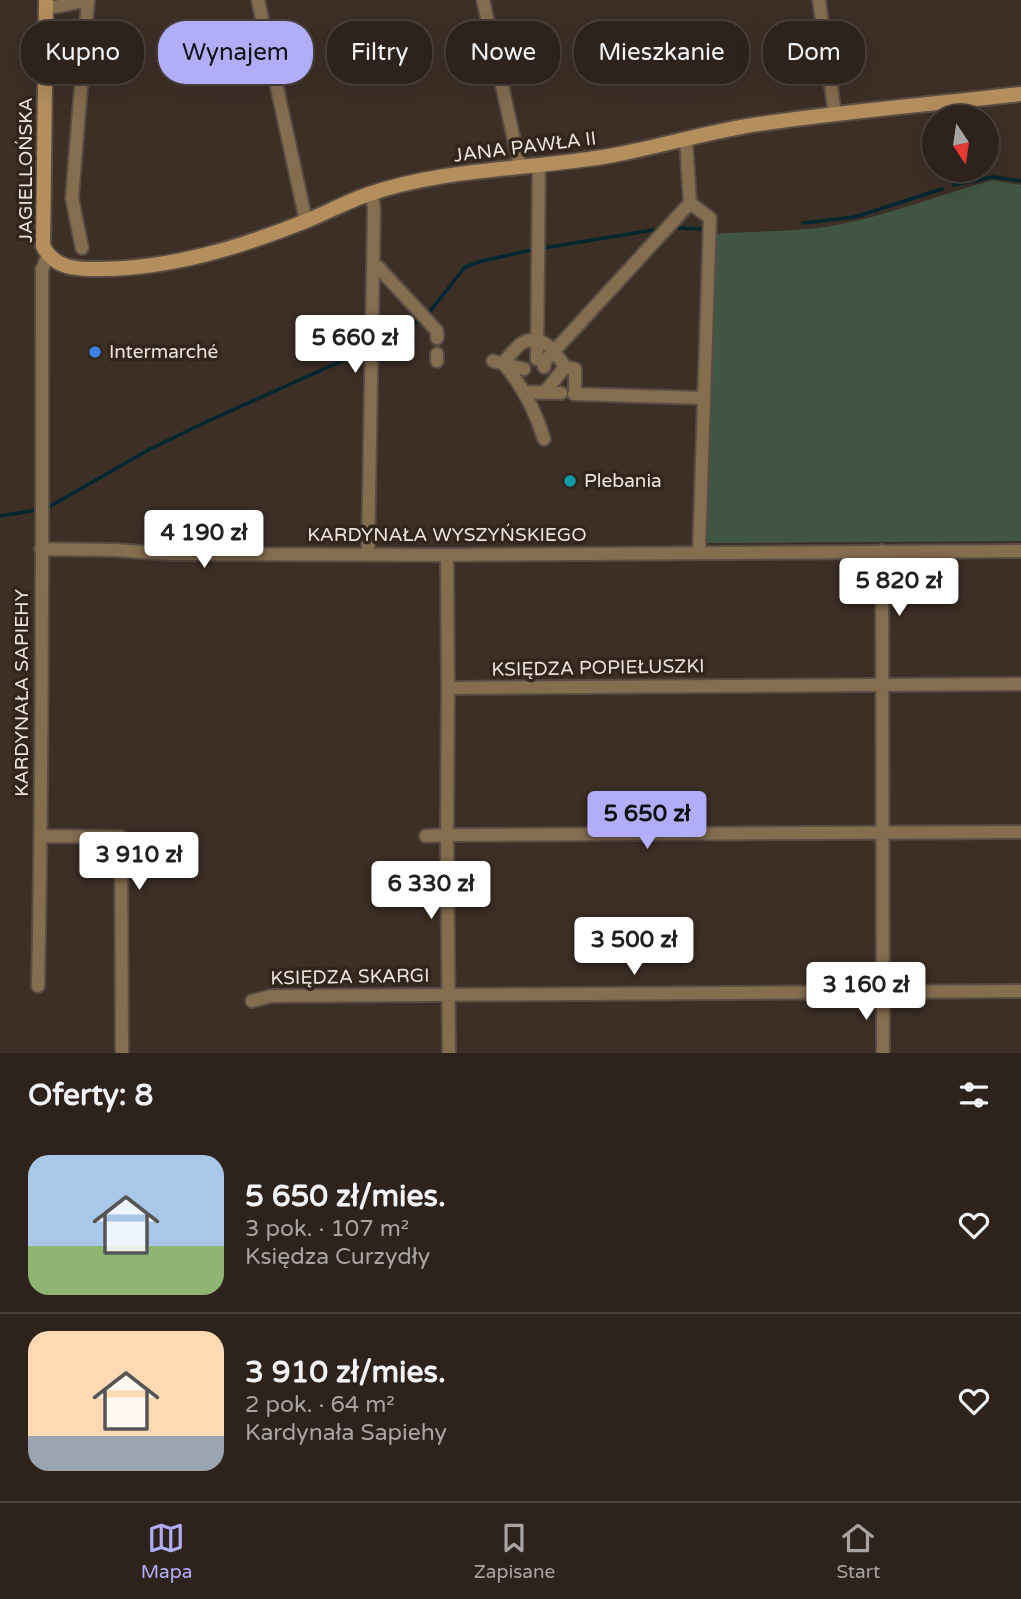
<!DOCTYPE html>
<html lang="pl">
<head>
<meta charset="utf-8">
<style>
  body { margin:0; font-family:"Varela Round",sans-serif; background:#362b25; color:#f1f3f6; height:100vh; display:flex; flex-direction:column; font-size:26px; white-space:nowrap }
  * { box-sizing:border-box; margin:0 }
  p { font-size:23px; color:#a7a4a3 }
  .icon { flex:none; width:38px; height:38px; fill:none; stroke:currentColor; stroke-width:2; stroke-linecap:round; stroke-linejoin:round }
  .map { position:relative; height:1053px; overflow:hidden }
  .side { display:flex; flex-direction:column; background:#2e231c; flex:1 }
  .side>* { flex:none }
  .banner { position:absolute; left:21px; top:21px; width:980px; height:63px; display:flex; gap:14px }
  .needle { width:46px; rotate:167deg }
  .fabs { position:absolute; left:922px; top:105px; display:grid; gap:14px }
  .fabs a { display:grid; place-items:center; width:77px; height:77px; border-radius:50%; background:#2e231c; box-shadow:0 7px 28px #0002,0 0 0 2px #49403b; font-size:35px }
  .price { position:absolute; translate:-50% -60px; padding:0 16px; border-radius:7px; background:#fff; color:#222; font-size:23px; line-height:46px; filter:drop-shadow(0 2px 4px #0008) }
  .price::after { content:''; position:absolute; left:50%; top:42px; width:21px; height:16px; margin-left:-10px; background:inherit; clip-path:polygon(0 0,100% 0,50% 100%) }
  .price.selected { background:#b2adf9; color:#111 }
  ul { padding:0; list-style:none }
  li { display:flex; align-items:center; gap:21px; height:175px; padding:0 28px }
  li+li { border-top:2px solid #49403b }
  li span { display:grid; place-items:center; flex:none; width:196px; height:140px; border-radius:21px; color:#555 }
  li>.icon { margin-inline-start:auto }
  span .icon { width:84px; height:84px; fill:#fffc; stroke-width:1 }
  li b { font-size:30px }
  h2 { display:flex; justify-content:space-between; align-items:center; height:84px; padding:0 28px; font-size:30px }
  .chip { padding:0 24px; border-radius:28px; background:#2e231c; box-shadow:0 7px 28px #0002,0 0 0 2px #49403b; font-size:24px; line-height:63px }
  .chip.selected { background:#b2adf9; color:#111 }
  .dock { display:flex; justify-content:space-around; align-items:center; height:98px; border-top:2px solid #49403b; background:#2e231c; font-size:19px; color:#a7a4a3 }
  .dock a { display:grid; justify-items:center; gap:4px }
  .dock .selected { color:#b2adf9 }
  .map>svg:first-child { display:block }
</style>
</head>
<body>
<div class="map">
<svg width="1021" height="1053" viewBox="0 0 1021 1053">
  <rect width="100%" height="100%" fill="#3d2f26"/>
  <path fill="#405643" d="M 993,180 L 1021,185 L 1021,541 L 705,543 L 712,234 C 752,231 799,232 837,225 C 890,215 941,194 993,180 Z"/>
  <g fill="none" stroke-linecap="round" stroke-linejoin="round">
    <path stroke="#002730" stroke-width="3.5" d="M 953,185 L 993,177 L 1021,181
      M 803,223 L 855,217 L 942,189
      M 678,228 L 703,229
      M 544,248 L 653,230
      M 427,315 L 465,267 L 482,261 L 532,250
      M 381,342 L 421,320
      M 47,508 L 150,449 L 206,422 L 364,351
      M 0,516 L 37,510"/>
    <g stroke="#594c43" stroke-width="16">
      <path id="street" d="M 258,0 L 306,221
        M 483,0 L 520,167
        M 819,0 L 835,115
        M 46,9 L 88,0
        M 539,164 L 537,359 L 545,361 L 544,367
        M 690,203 L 710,218 L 699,553
        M 82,248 L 72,198 L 88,0
        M 373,268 L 378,267 L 437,331 L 437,338
        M 437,361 L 437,354
        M 493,361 L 524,369
        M 545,361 L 690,203 L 686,140
        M 525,392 L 561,393
        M 544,393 L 565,367
        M 574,394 L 703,398
        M 544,439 C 535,410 523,386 503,363 C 509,357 517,345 524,342 C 543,333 557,354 565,367 L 575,369 L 575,389
        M 41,549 L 115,550 L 170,554 L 447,555 L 1021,551
        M 882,551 L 883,1053
        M 368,555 L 374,209 L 372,193
        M 447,555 L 448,688 L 1021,684
        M 448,688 L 447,835 L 1021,832
        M 41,836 L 121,837 L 122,1053
        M 426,836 L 447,835 L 449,1053
        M 38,986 C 43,748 42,509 42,270 L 48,255
        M 252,1001 L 271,996 L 1021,991"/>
    </g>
    <g stroke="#594c43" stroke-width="18">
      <path id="secondary" d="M 46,0 L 43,246 C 55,270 78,269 102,269 C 173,268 241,247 306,221 C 328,212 348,201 369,194 C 448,167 533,170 614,155 C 663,146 710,131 759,124 C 845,111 934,104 1021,94"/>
    </g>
    <use href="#street" stroke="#856d50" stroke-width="12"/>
    <use href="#secondary" stroke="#b48e5d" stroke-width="14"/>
  </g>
  <circle fill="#3f7fe0" stroke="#32251c" stroke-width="2.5" cx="95" cy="352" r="7"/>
  <circle fill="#0f9aa8" stroke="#32251c" stroke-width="2.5" cx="570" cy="481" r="7"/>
  <g text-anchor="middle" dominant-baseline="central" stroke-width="7" stroke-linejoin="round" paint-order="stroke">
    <g font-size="19" fill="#ece3dd" stroke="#32251c">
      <text transform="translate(525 147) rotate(-7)">JANA PAWŁA II</text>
      <text transform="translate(26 170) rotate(-90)">JAGIELLOŃSKA</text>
      <text x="447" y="535">KARDYNAŁA WYSZYŃSKIEGO</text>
      <text transform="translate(598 668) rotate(-1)">KSIĘDZA POPIEŁUSZKI</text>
      <text transform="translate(22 693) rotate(-90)">KARDYNAŁA SAPIEHY</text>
      <text transform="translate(350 977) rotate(-1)">KSIĘDZA SKARGI</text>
    </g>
    <g font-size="19" fill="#ece3dd" stroke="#32251c" text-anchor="start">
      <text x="109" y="352">Intermarché</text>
      <text x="584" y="481">Plebania</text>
    </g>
  </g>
</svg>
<div class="fabs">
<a><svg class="needle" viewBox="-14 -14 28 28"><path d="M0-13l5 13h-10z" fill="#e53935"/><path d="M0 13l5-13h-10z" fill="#a7a4a3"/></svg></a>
</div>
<b class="price" style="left:355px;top:375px">5 660 zł</b>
<b class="price" style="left:204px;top:570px">4 190 zł</b>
<b class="price" style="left:899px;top:618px">5 820 zł</b>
<b class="price selected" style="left:647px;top:851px">5 650 zł</b>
<b class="price" style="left:139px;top:892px">3 910 zł</b>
<b class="price" style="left:431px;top:921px">6 330 zł</b>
<b class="price" style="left:634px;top:977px">3 500 zł</b>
<b class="price" style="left:866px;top:1022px">3 160 zł</b>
<div class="banner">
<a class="chip">Kupno</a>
<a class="chip selected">Wynajem</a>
<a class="chip">Filtry</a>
<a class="chip">Nowe</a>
<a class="chip">Mieszkanie</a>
<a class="chip">Dom</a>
</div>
</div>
<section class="side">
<h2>Oferty: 8<svg class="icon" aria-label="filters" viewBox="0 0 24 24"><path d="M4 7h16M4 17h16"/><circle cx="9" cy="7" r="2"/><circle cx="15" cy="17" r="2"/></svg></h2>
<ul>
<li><span style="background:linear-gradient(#a9c7e8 65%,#8fb573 0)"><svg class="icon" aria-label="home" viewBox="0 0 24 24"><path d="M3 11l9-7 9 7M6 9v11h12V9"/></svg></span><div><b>5 650 zł/mies.</b><p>3 pok. · 107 m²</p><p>Księdza Curzydły</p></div><svg class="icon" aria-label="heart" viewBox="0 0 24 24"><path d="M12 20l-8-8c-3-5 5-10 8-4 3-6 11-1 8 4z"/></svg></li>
<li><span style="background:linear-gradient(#ffd9b3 75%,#9aa5b1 0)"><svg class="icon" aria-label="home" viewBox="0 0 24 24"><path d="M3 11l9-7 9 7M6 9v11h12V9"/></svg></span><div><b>3 910 zł/mies.</b><p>2 pok. · 64 m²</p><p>Kardynała Sapiehy</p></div><svg class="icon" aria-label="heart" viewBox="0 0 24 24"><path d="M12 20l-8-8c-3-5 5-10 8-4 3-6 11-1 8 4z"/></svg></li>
</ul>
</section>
<nav class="dock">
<a class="selected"><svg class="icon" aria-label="map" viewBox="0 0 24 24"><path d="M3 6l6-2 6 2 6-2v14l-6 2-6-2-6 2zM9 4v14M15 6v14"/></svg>Mapa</a>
<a><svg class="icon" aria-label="saved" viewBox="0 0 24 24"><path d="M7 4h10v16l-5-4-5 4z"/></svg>Zapisane</a>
<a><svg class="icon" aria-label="home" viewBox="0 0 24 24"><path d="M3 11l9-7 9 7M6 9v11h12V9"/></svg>Start</a>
</nav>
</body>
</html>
